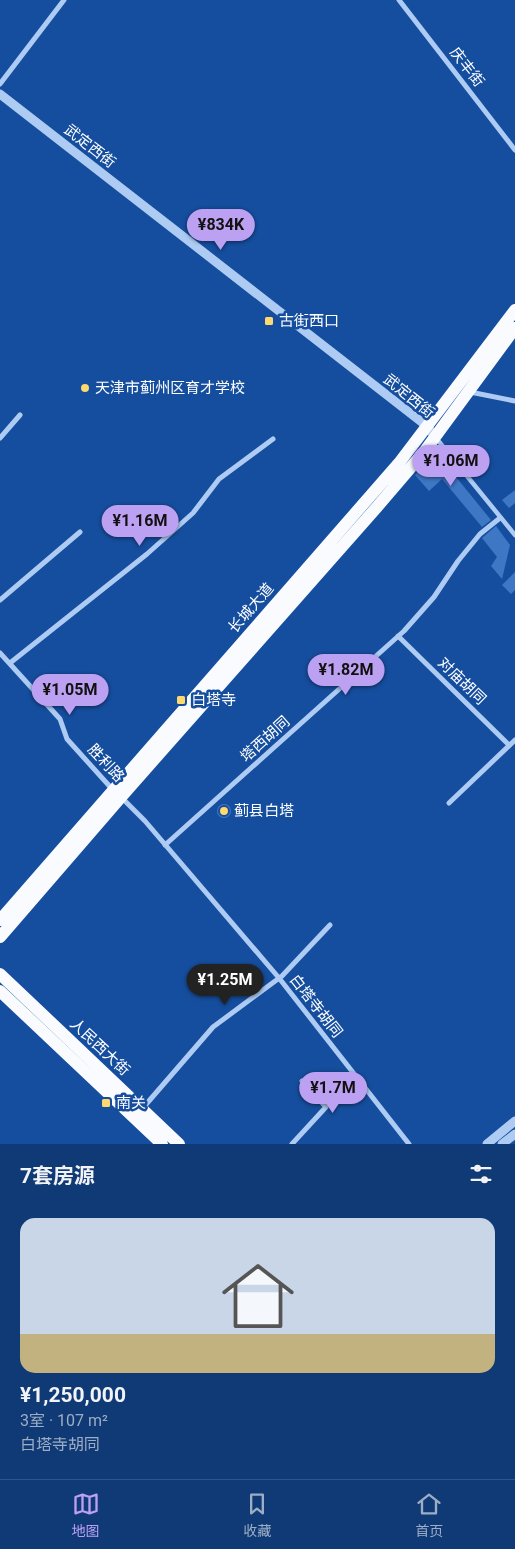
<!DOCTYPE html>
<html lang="zh">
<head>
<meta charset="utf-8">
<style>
  body { margin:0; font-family:Roboto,"Noto Sans SC",sans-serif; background:#1e457e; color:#f1f3f6; height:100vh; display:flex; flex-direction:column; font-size:19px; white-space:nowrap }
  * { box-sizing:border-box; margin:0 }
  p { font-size:16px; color:#9cadc5 }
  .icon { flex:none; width:28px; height:28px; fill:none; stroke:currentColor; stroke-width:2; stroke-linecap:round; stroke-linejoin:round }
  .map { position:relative; height:1144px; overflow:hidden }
  .sheet { display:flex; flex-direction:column; background:#103a76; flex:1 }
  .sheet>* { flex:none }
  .price { position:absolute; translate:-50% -42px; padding:0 11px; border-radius:18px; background:#bca0f2; color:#111; font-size:16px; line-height:32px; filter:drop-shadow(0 1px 2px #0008) }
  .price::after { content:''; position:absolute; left:50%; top:30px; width:15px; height:11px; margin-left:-8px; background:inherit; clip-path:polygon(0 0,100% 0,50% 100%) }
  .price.active { background:#222; color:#fff }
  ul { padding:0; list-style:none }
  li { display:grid; align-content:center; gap:10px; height:265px; padding:0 20px }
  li+li { border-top:1px solid #305488 }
  li span { display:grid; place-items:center; height:155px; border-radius:15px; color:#555 }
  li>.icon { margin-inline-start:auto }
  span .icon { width:90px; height:90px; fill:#fffc; stroke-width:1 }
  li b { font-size:21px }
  h2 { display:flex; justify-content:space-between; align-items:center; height:60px; padding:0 20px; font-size:21px }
  .tab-bar { display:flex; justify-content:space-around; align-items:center; height:70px; border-top:1px solid #305488; background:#103a76; font-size:14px; color:#9cadc5 }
  .tab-bar a { display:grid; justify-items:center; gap:2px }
  .tab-bar .active { color:#bca0f2 }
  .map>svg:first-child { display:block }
</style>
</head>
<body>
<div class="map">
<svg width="515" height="1144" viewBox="0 0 515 1144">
  <rect width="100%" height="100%" fill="#154e9e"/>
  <path fill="#3e77c4" d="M 428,460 L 443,461 L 491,520 L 482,527 L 442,479 L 429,491 L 415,475 Z
    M 515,490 L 515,503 L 509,508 L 502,500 Z
    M 496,526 L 510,545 L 502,579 L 491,566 L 497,557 L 482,538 Z
    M 515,572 L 515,590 L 511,594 L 502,585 Z
    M217 811a7 7 0 1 1 14 0a7 7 0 1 1-14 0Z"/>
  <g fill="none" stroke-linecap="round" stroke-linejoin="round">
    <path stroke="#adcbf3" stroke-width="4.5" d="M 436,438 L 515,535"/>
    <path stroke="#adcbf3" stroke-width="5" d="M 399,0 L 515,150
      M 0,84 L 64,0
      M 470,392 L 515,401
      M 0,438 L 20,415
      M 0,600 L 80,532
      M 398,636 L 509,745
      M 0,653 L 60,719 L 67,739 L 113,790
      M 10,663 L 147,554 L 193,513 L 219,479 L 273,439
      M 121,797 L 145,821 L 279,978 L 409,1144
      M 449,803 L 515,740
      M 165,845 L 404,631 L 434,597 L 458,561 L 480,534 L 500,518
      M 142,1109 L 213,1027 L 282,976 L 330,925
      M 292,1144 L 326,1107 L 302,1081"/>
    <path stroke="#adcbf3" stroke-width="9" d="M 0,94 L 428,427 L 435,437
      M 487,1144 L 515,1121
      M 502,1144 L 515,1134"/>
    <path stroke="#f9fbff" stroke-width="12" d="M 0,920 L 399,463 L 515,310
      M 0,937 L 121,797 L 377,507 L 424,452 L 515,328
      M 0,974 L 179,1144
      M 0,991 L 162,1144"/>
  </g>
  <g fill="#ffd86f" stroke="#154e9e" stroke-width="2">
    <rect x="264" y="316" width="10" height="10" rx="2.5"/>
    <circle cx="85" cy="388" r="5"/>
    <rect x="176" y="695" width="10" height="10" rx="2.5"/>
    <circle cx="224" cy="811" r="5"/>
    <rect x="101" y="1098" width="10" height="10" rx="2.5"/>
  </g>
  <g text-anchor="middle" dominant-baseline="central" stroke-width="5" stroke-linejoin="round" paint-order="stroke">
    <g font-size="15" fill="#fff" stroke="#154e9e">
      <text transform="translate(467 67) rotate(52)">庆丰街</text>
      <text transform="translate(90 146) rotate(38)">武定西街</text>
      <text transform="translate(409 396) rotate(39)">武定西街</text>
      <text transform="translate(251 608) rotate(-49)">长城大道</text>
      <text transform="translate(462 681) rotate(44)">对庙胡同</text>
      <text transform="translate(265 739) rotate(-42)">塔西胡同</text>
      <text transform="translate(106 763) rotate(47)">胜利路</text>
      <text transform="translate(316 1006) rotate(52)">白塔寺胡同</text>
      <text transform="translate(100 1047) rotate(43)">人民西大街</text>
    </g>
    <g font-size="15" fill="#fff" stroke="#154e9e" text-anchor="start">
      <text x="279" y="321">古街西口</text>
      <text x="95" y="388">天津市蓟州区育才学校</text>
      <text x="191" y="700">白塔寺</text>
      <text x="234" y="811">蓟县白塔</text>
      <text x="116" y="1103">南关</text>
    </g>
  </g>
</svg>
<b class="price" style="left:221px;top:251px">¥834K</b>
<b class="price" style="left:451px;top:487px">¥1.06M</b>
<b class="price" style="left:140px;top:547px">¥1.16M</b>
<b class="price" style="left:346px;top:696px">¥1.82M</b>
<b class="price" style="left:70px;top:716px">¥1.05M</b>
<b class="price active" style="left:225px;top:1006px">¥1.25M</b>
<b class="price" style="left:333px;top:1114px">¥1.7M</b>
</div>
<section class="sheet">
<h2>7套房源<svg class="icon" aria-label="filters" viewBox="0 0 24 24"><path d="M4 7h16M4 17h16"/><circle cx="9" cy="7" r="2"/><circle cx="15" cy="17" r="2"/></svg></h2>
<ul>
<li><span style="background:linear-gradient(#c9d6e8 75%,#c2b280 0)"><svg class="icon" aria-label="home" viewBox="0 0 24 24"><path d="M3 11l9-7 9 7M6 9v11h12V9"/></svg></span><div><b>¥1,250,000</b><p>3室 · 107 m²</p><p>白塔寺胡同</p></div></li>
</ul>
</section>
<nav class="tab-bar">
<a class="active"><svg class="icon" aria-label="map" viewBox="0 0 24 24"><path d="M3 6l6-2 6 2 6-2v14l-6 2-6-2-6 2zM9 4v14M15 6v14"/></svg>地图</a>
<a><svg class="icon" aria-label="saved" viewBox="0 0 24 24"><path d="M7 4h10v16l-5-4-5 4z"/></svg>收藏</a>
<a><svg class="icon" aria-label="home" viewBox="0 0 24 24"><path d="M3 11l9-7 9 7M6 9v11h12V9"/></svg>首页</a>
</nav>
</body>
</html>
